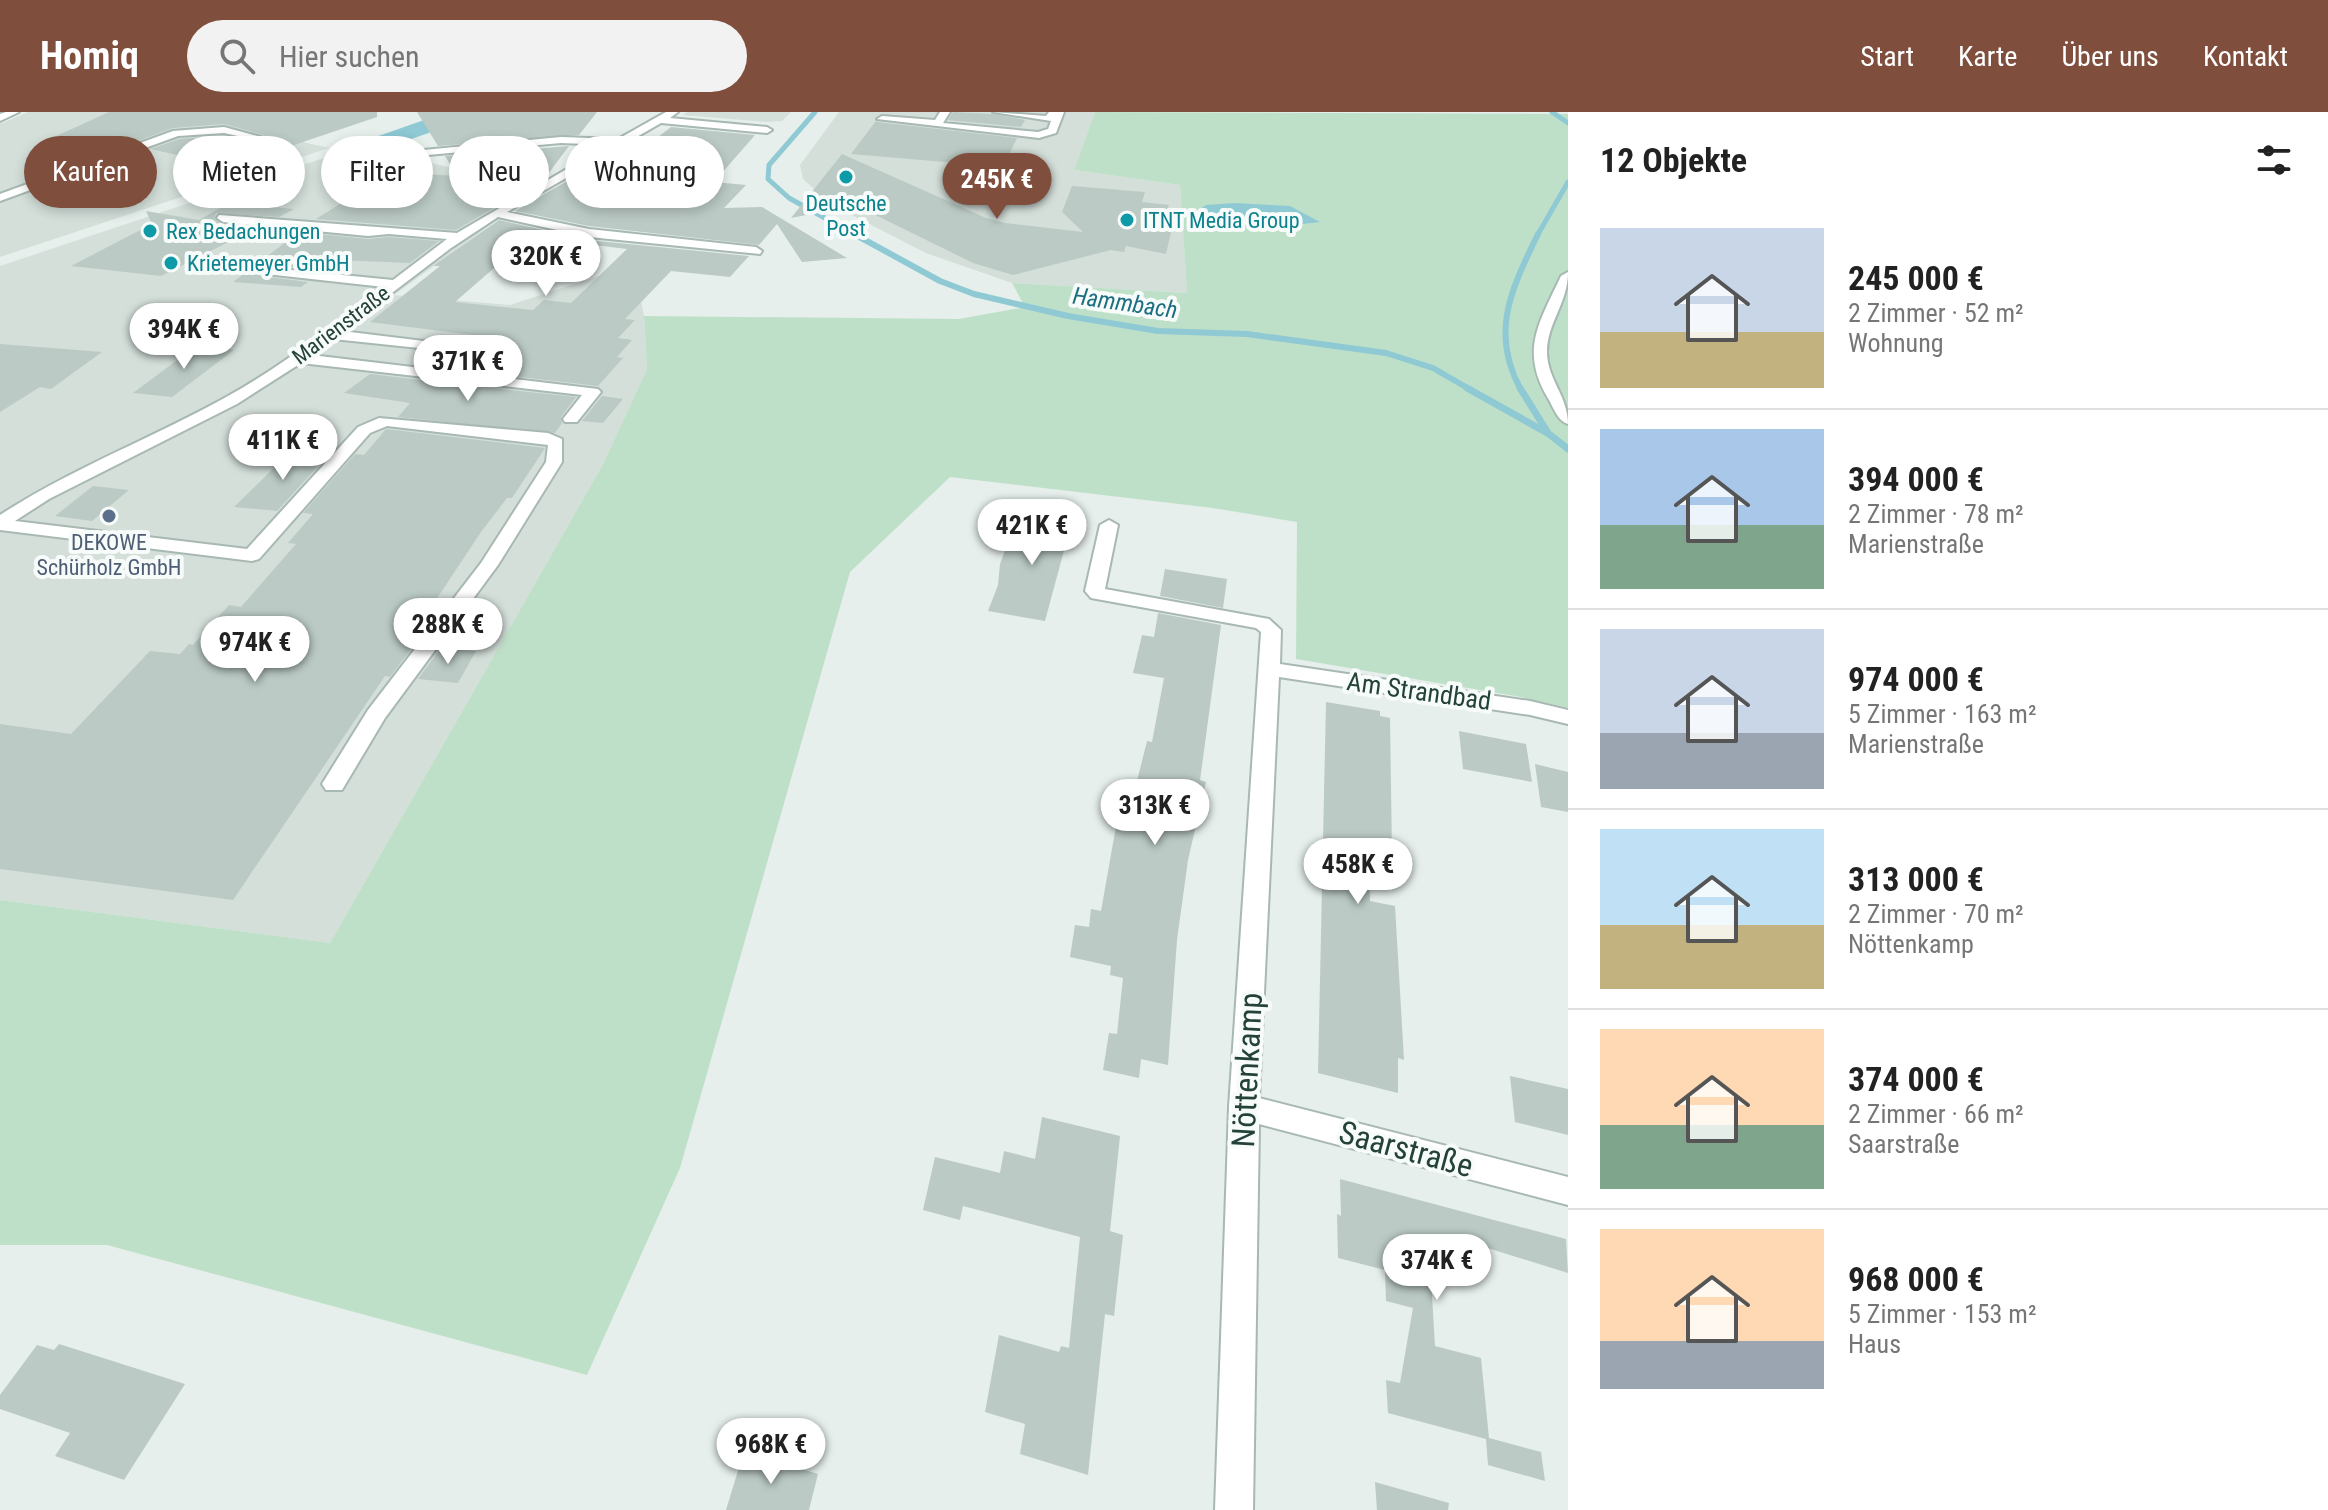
<!DOCTYPE html>
<html lang="de">
<head>
<meta charset="utf-8">
<style>
  body { margin:0; font-family:"Roboto Condensed",sans-serif; background:#f2f2f2; color:#222; height:100vh; display:flex; flex-direction:column; font-size:30px; white-space:nowrap }
  * { box-sizing:border-box; margin:0 }
  p { font-size:26px; color:#767676 }
  .icon { flex:none; width:44px; height:44px; fill:none; stroke:currentColor; stroke-width:2; stroke-linecap:round; stroke-linejoin:round }
  .map { position:relative; flex:1; overflow:hidden }
  .drawer { display:flex; flex-direction:column; background:#fff; width:760px }
  .drawer>* { flex:none }
  .hud { position:absolute; left:24px; top:24px; width:760px; height:72px; display:flex; gap:16px }
  .price { position:absolute; translate:-50% -68px; padding:0 18px; border-radius:28px; background:#fff; color:#222; font-size:26px; line-height:52px; filter:drop-shadow(0 2px 4px #0008) }
  .price::after { content:''; position:absolute; left:50%; top:48px; width:24px; height:18px; margin-left:-12px; background:inherit; clip-path:polygon(0 0,100% 0,50% 100%) }
  .price.on { background:#804e3d; color:#fff }
  ul { padding:0; list-style:none }
  li { display:flex; align-items:center; gap:24px; height:200px; padding:0 32px }
  li+li { border-top:2px solid #e0e0e0 }
  li span { display:grid; place-items:center; flex:none; width:224px; height:160px; border-radius:0px; color:#555 }
  li>.icon { margin-inline-start:auto }
  span .icon { width:96px; height:96px; fill:#fffc; stroke-width:1 }
  li b { font-size:34px }
  h2 { display:flex; justify-content:space-between; align-items:center; height:96px; padding:0 32px; font-size:34px }
  .chip { padding:0 28px; border-radius:36px; background:#fff; box-shadow:0 4px 12px #0003; font-size:28px; line-height:72px }
  .chip.on { background:#804e3d; color:#fff }
  header { display:flex; align-items:center; gap:48px; box-sizing:border-box; height:112px; padding:0 40px; background:#804e3d; color:#fff }
  header strong { font-size:38px }
  nav { display:flex; gap:44px; margin-inline-start:auto; font-size:28px }
  .search { width:560px; height:72px; background:#f2f2f2; display:flex; align-items:center; gap:20px; box-sizing:border-box; padding:0 28px; border-radius:44px; color:#767676; font-size:30px }
  main { display:flex; flex:1; min-height:0 }
  .map>svg:first-child { display:block }
</style>
</head>
<body>
<header>
<strong>Homiq</strong>
<div class="search"><svg class="icon" aria-label="search" viewBox="0 0 24 24"><circle cx="10" cy="10" r="6"/><path d="M15 15l6 6"/></svg>Hier suchen</div>
<nav><a>Start</a><a>Karte</a><a>Über uns</a><a>Kontakt</a></nav>
</header>
<main>
<div class="map">
<svg width="1568" height="1398" viewBox="0 0 1568 1398">
  <rect width="100%" height="100%" fill="#e6efeb"/>
  <path fill="#d4dfda" d="M 28,0 L 327,0 L 285,26 L 329,36 L 0,145 L 0,12 Z
    M 688,0 L 791,0 L 782,9 L 767,10 L 682,3 Z
    M 839,0 L 1095,0 L 1074,58 L 1180,73 L 1187,181 L 1012,171 L 926,141 L 832,93 L 803,67 L 800,53 Z
    M 360,34 L 540,77 L 394,183 L 510,193 L 602,163 L 636,164 L 644,204 L 647,257 L 603,352 L 330,831 L 0,788 L 0,154 Z"/>
  <path fill="#bfe0c8" d="M 1095,0 L 1568,2 L 1568,596 L 1521,585 L 1296,547 L 1297,410 L 1213,396 L 950,365 L 850,460 L 680,1056 L 587,1263 L 107,1133 L 0,1133 L 0,788 L 330,831 L 603,352 L 647,257 L 644,204 L 959,207 L 1025,195 L 1012,171 L 1187,181 L 1180,73 L 1074,58 Z"/>
  <path fill="#8ec9d4" d="M 447,0 L 457,11 L 380,38 L 363,34 L 367,28 Z
    M 1234,91 L 1290,94 L 1320,110 C 1279,115 1243,118 1202,113 L 1193,102 L 1206,93 Z"/>
  <g fill="none" stroke-linecap="round" stroke-linejoin="round">
    <path stroke="#8ec9d4" stroke-width="5" d="M 815,0 L 769,53 L 768,67 L 789,86 L 857,124
      M 1552,0 L 1568,11
      M 1537,124 L 1568,70"/>
    <path stroke="#8ec9d4" stroke-width="6" d="M 854,122 L 940,169 L 974,182 L 1068,204 L 1158,219 L 1247,222 L 1386,241 L 1433,256 L 1471,278
      M 1521,278 C 1489,220 1512,176 1538,122"/>
    <path stroke="#8ec9d4" stroke-width="7" d="M 1467,276 L 1549,322 L 1568,337
      M 1520,276 L 1548,321"/>
  </g>
  <path fill="#bbcac4" fill-rule="evenodd" d="M 109,0 L 377,0 L 377,5 L 229,55 L 151,37 L 179,27 L 224,24 L 255,31 L 264,23 L 224,12 L 173,16 L 129,32 L 112,28 L 52,26 Z
    M 417,0 L 597,0 L 579,23 L 438,34 Z
    M 953,0 L 992,2 L 1025,8 L 1021,15 L 948,8 Z
    M 876,9 L 877,10 L 1017,26 L 1003,55 L 851,42 Z
    M 671,15 L 755,23 L 714,70 L 746,73 L 724,96 L 762,95 L 847,146 L 802,150 L 777,112 L 759,133 L 589,114 L 515,99 L 567,69 L 599,71 Z
    M 569,34 L 545,66 L 456,118 L 316,107 L 391,60 L 457,64 L 445,44 Z
    M 842,42 L 986,106 L 1005,111 L 1083,120 L 1062,100 L 1072,74 L 1145,80 L 1142,90 L 1169,93 L 1159,114 L 1172,116 L 1166,142 L 1126,134 L 1124,140 L 1111,138 L 1013,163 L 973,151 L 845,88 L 831,98 L 791,106 Z
    M 229,91 L 294,97 L 279,105 L 216,101 L 214,107 L 221,112 L 256,116 L 161,164 L 71,154 L 152,112 L 146,99 L 199,108 Z
    M 499,108 L 588,128 L 749,144 L 730,165 L 671,159 L 625,207 L 635,208 L 618,226 L 632,228 L 617,245 L 623,246 L 598,274 L 470,259 L 488,245 L 504,227 L 370,210 L 440,154 L 433,154 ZM 544,127 L 627,137 L 571,191 L 544,188 L 533,198 L 455,190 L 509,143 L 526,144 L 533,133 L 538,133 Z
    M 299,120 L 368,127 L 389,125 L 439,129 L 410,151 L 336,148 L 323,158 L 259,153 L 260,164 L 308,170 L 301,175 L 233,170 Z
    M 0,232 L 52,236 L 102,240 L 51,277 L 40,275 L 0,300 Z
    M 199,232 L 234,238 L 172,285 L 133,281 Z
    M 370,262 L 455,272 L 576,285 L 561,305 L 562,311 L 555,321 L 398,305 L 410,291 L 344,281 Z
    M 602,284 L 623,287 L 603,311 L 582,309 Z
    M 386,317 L 545,336 L 512,386 L 507,386 L 481,420 L 406,533 L 414,533 L 390,565 L 385,564 L 233,788 L 0,757 L 0,612 L 71,622 L 150,539 L 180,542 L 189,532 L 193,533 L 229,493 L 241,495 L 296,432 L 288,431 L 313,402 L 303,401 L 355,342 L 364,343 Z
    M 301,338 L 331,340 L 277,399 L 234,395 L 275,355 L 283,356 Z
    M 93,374 L 129,378 L 92,409 L 55,404 Z
    M 1028,399 L 1073,405 L 1045,509 L 988,499 L 998,473 L 1000,452 L 1010,425 L 1019,427 Z
    M 1165,457 L 1227,467 L 1223,496 L 1160,484 Z
    M 1158,501 L 1221,513 L 1200,668 L 1206,670 L 1188,748 L 1177,828 L 1168,953 L 1141,947 L 1139,966 L 1103,958 L 1109,921 L 1117,922 L 1123,866 L 1110,863 L 1111,854 L 1070,845 L 1075,813 L 1089,815 L 1091,797 L 1101,799 L 1118,703 L 1128,705 L 1147,629 L 1152,630 L 1164,566 L 1133,561 L 1142,523 L 1154,525 Z
    M 441,536 L 476,539 L 458,571 L 418,567 Z
    M 1326,590 L 1380,599 L 1380,604 L 1390,606 L 1392,742 L 1368,737 L 1370,789 L 1395,794 L 1404,948 L 1398,946 L 1398,981 L 1318,961 Z
    M 1459,619 L 1526,632 L 1532,670 L 1463,657 Z
    M 1535,652 L 1568,660 L 1568,700 L 1541,695 Z
    M 1510,964 L 1568,977 L 1568,1023 L 1515,1010 Z
    M 1042,1005 L 1120,1024 L 1110,1119 L 1123,1123 L 1114,1204 L 1105,1202 L 1088,1363 L 1020,1342 L 1025,1312 L 985,1300 L 999,1223 L 1059,1240 L 1061,1234 L 1069,1236 L 1080,1125 L 963,1094 L 960,1108 L 923,1098 L 935,1045 L 1000,1061 L 1004,1039 L 1035,1047 Z
    M 1340,1067 L 1566,1127 L 1568,1161 L 1478,1133 L 1480,1152 L 1460,1147 L 1461,1158 L 1430,1150 L 1435,1234 L 1481,1246 L 1489,1326 L 1541,1340 L 1545,1369 L 1488,1353 L 1486,1327 L 1388,1301 L 1386,1268 L 1400,1271 L 1413,1196 L 1386,1189 L 1385,1158 L 1338,1146 L 1337,1102 L 1341,1104 Z
    M 59,1232 L 185,1272 L 124,1368 L 55,1344 L 70,1321 L 0,1297 L 0,1283 L 37,1233 L 54,1238 Z
    M 744,1339 L 818,1362 L 809,1398 L 726,1398 Z
    M 1375,1370 L 1449,1391 L 1448,1398 L 1377,1398 Z"/>
  <g fill="none" stroke-linecap="round" stroke-linejoin="round">
    <g stroke="#a8b8b2" stroke-width="4">
      <path id="minor" d="M 6,0 L 19,0 L 0,9 L 0,2 Z
        M 666,0 L 678,0 L 670,6 L 767,15 L 772,18 L 767,21 L 661,11 L 507,100 L 589,117 L 756,135 L 762,139 L 760,142 L 589,125 L 498,105 L 451,136 L 342,219 L 481,236 L 486,237 L 486,243 L 333,227 L 311,243 L 598,277 L 601,280 L 577,310 L 565,310 L 563,307 L 582,283 L 301,251 L 237,292 L 49,387 L 15,409 L 247,437 L 358,315 L 379,306 L 548,321 L 562,327 L 562,350 L 498,453 L 385,606 L 342,678 L 326,678 L 322,672 L 368,598 L 481,451 L 546,350 L 548,333 L 387,314 L 370,321 L 259,447 L 252,449 L 0,418 L 0,403 C 72,356 153,326 228,284 C 284,253 333,213 384,175 L 266,162 L 261,161 L 261,155 L 393,168 L 447,127 L 389,122 L 368,124 L 223,110 L 217,106 L 219,103 L 457,121 L 608,33 L 561,31 L 417,44 L 413,43 L 413,39 L 561,25 L 618,27 Z
        M 940,0 L 950,0 L 943,11 L 1038,20 L 1048,17 L 1051,9 L 993,0 L 1046,4 L 1049,0 L 1064,0 L 1056,21 L 1039,26 L 877,7 L 882,4 L 935,8 Z
        M 224,15 L 261,25 L 256,28 L 224,21 L 178,24 L 0,89 L 0,82 L 173,19 Z
        M 1568,160 C 1568,191 1547,211 1547,240 C 1547,267 1568,284 1568,312 C 1558,309 1554,297 1549,288 C 1519,239 1539,211 1561,164 Z
        M 1109,408 L 1118,413 L 1105,477 L 1269,507 L 1281,518 L 1280,552 L 1530,589 L 1568,598 L 1568,612 L 1530,603 L 1279,565 L 1259,986 L 1568,1065 L 1568,1093 L 1259,1012 L 1253,1398 L 1215,1398 L 1229,995 L 1261,520 L 1256,516 L 1091,486 L 1085,479 L 1100,413 Z"/>
    </g>
    <use href="#minor" fill="#fff" fill-rule="evenodd"/>
  </g>
  <g fill="#0f9aa8" stroke="#f7fbf9" stroke-width="3">
    <circle cx="846" cy="65" r="8"/>
    <circle cx="1127" cy="108" r="8"/>
    <circle cx="150" cy="119" r="8"/>
    <circle cx="171" cy="151" r="8"/>
  </g>
  <circle fill="#5c6f8a" stroke="#f7fbf9" stroke-width="3" cx="109" cy="404" r="8"/>
  <g text-anchor="middle" dominant-baseline="central" stroke-width="8" stroke-linejoin="round" paint-order="stroke">
    <g font-size="22" fill="#0d838f" stroke="#f7fbf9" text-anchor="start">
      <text x="846" y="91" text-anchor="middle">Deutsche<tspan x="846" dy="25">Post</tspan></text>
      <text x="1143" y="108">ITNT Media Group</text>
      <text x="166" y="119">Rex Bedachungen</text>
      <text x="187" y="151">Krietemeyer GmbH</text>
    </g>
    <g font-size="22" fill="#24423a" stroke="#f7fbf9">
      <text transform="translate(341 213) rotate(-37)">Marienstraße</text>
    </g>
    <g font-size="22" fill="#4e5e75" stroke="#f7fbf9">
      <text x="109" y="430">DEKOWE<tspan x="109" dy="25">Schürholz GmbH</tspan></text>
    </g>
    <g font-size="24" font-style="italic" fill="#1c6f80" stroke="#f7fbf9">
      <text transform="translate(1125 191) rotate(8)">Hammbach</text>
    </g>
    <g font-size="26" fill="#24423a" stroke="#f7fbf9">
      <text transform="translate(1419 579) rotate(8)">Am Strandbad</text>
    </g>
    <g font-size="32" fill="#24423a" stroke="#f7fbf9">
      <text transform="translate(1247 958) rotate(-87)">Nöttenkamp</text>
      <text transform="translate(1406 1037) rotate(15)">Saarstraße</text>
    </g>
  </g>
</svg>
<b class="price on" style="left:997px;top:109px">245K €</b>
<b class="price" style="left:546px;top:186px">320K €</b>
<b class="price" style="left:184px;top:259px">394K €</b>
<b class="price" style="left:468px;top:291px">371K €</b>
<b class="price" style="left:283px;top:370px">411K €</b>
<b class="price" style="left:1032px;top:455px">421K €</b>
<b class="price" style="left:448px;top:554px">288K €</b>
<b class="price" style="left:255px;top:572px">974K €</b>
<b class="price" style="left:1155px;top:735px">313K €</b>
<b class="price" style="left:1358px;top:794px">458K €</b>
<b class="price" style="left:1437px;top:1190px">374K €</b>
<b class="price" style="left:771px;top:1374px">968K €</b>
<div class="hud">
<a class="chip on">Kaufen</a>
<a class="chip">Mieten</a>
<a class="chip">Filter</a>
<a class="chip">Neu</a>
<a class="chip">Wohnung</a>
</div>
</div>
<section class="drawer">
<h2>12 Objekte<svg class="icon" aria-label="filters" viewBox="0 0 24 24"><path d="M4 7h16M4 17h16"/><circle cx="9" cy="7" r="2"/><circle cx="15" cy="17" r="2"/></svg></h2>
<ul>
<li><span style="background:linear-gradient(#c9d6e8 65%,#c2b280 0)"><svg class="icon" aria-label="home" viewBox="0 0 24 24"><path d="M3 11l9-7 9 7M6 9v11h12V9"/></svg></span><div><b>245 000 €</b><p>2 Zimmer · 52 m²</p><p>Wohnung</p></div></li>
<li><span style="background:linear-gradient(#a9c7e8 60%,#7fa58c 0)"><svg class="icon" aria-label="home" viewBox="0 0 24 24"><path d="M3 11l9-7 9 7M6 9v11h12V9"/></svg></span><div><b>394 000 €</b><p>2 Zimmer · 78 m²</p><p>Marienstraße</p></div></li>
<li><span style="background:linear-gradient(#c9d6e8 65%,#9aa5b1 0)"><svg class="icon" aria-label="home" viewBox="0 0 24 24"><path d="M3 11l9-7 9 7M6 9v11h12V9"/></svg></span><div><b>974 000 €</b><p>5 Zimmer · 163 m²</p><p>Marienstraße</p></div></li>
<li><span style="background:linear-gradient(#bfe0f5 60%,#c2b280 0)"><svg class="icon" aria-label="home" viewBox="0 0 24 24"><path d="M3 11l9-7 9 7M6 9v11h12V9"/></svg></span><div><b>313 000 €</b><p>2 Zimmer · 70 m²</p><p>Nöttenkamp</p></div></li>
<li><span style="background:linear-gradient(#ffd9b3 60%,#7fa58c 0)"><svg class="icon" aria-label="home" viewBox="0 0 24 24"><path d="M3 11l9-7 9 7M6 9v11h12V9"/></svg></span><div><b>374 000 €</b><p>2 Zimmer · 66 m²</p><p>Saarstraße</p></div></li>
<li><span style="background:linear-gradient(#ffd9b3 70%,#9aa5b1 0)"><svg class="icon" aria-label="home" viewBox="0 0 24 24"><path d="M3 11l9-7 9 7M6 9v11h12V9"/></svg></span><div><b>968 000 €</b><p>5 Zimmer · 153 m²</p><p>Haus</p></div></li>
</ul>
</section>
</main>
</body>
</html>
